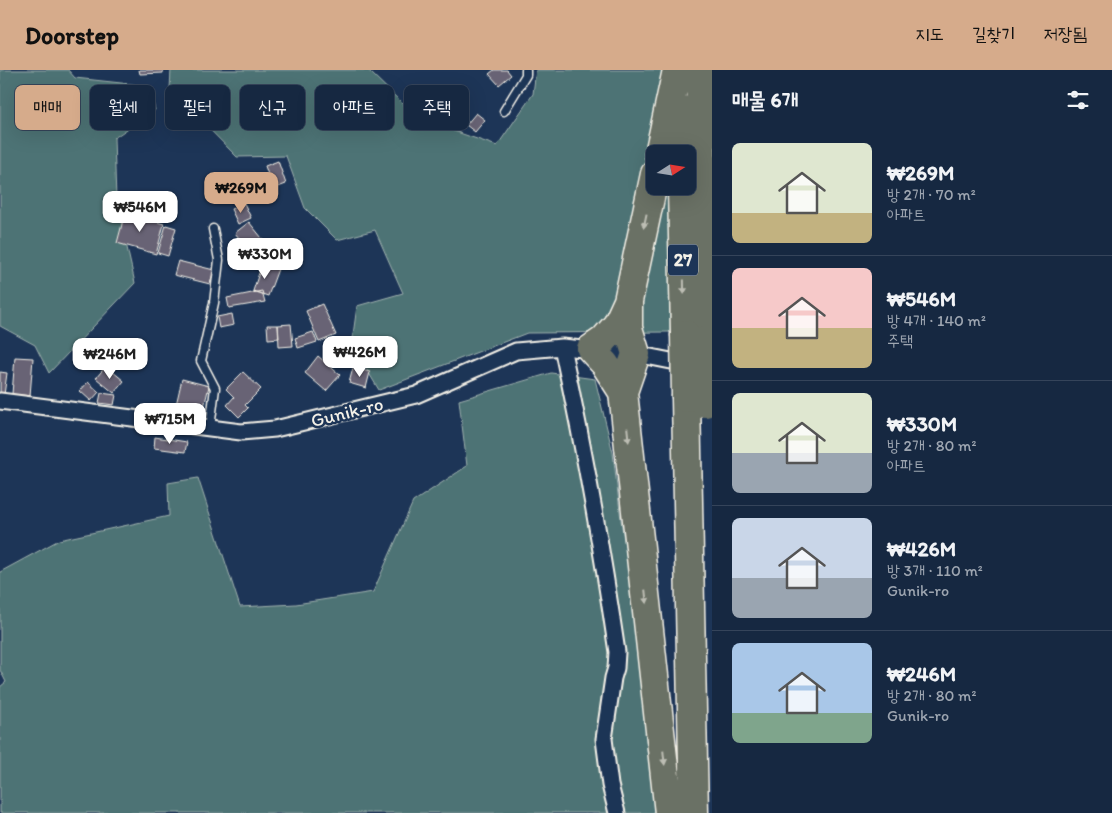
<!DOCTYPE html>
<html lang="ko">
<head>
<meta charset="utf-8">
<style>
  body { margin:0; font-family:Itim,"Poor Story",sans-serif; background:#23344c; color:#f1f3f6; height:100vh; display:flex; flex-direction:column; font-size:19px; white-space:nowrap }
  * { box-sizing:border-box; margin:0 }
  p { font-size:16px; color:#9ea6b1 }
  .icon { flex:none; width:28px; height:28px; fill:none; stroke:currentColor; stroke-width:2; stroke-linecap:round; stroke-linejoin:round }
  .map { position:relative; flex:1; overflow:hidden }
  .details { display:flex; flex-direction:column; background:#162841; width:400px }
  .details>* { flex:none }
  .top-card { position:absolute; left:15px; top:15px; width:475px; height:45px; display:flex; gap:10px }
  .needle { width:32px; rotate:78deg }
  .controls { position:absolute; left:646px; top:75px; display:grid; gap:10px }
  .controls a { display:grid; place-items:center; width:50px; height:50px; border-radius:8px; background:#162841; box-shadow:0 5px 20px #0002,0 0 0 1px #35445a; font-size:25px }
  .price { position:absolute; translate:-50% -42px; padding:0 11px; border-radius:10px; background:#fff; color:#222; font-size:16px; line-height:32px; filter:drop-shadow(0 1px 2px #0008) }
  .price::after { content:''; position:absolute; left:50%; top:30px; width:15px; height:11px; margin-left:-8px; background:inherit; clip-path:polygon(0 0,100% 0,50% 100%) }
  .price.selected { background:#d6ab8b; color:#111 }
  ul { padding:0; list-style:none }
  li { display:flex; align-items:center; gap:15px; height:125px; padding:0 20px }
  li+li { border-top:1px solid #35445a }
  li span { display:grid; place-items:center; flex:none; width:140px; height:100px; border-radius:8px; color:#555 }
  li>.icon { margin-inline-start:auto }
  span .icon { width:60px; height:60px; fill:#fffc; stroke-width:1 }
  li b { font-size:21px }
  h2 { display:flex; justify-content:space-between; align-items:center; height:60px; padding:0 20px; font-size:21px }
  .chip { padding:0 18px; border-radius:8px; background:#162841; box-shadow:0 5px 20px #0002,0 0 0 1px #35445a; font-size:18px; line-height:45px }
  .chip.selected { background:#d6ab8b; color:#111 }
  header { display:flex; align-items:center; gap:30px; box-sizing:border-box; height:70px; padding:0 25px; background:#d6ab8b; color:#111 }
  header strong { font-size:24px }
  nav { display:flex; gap:28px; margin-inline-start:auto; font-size:18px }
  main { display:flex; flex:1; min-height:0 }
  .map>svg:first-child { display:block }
</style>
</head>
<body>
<header>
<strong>Doorstep</strong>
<nav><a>지도</a><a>길찾기</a><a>저장됨</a></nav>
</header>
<main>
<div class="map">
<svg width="712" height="743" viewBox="0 0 712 743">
  <rect width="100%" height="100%" fill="#1d3557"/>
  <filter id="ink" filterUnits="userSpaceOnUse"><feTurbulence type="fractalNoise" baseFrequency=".02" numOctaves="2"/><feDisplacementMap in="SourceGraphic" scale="10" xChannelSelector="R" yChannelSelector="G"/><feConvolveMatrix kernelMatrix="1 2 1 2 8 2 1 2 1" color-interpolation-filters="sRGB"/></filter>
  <g filter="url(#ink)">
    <path fill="#4d7375" stroke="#a0b2ae" d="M 0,0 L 68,0 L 75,8 L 149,16 L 155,40 L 114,68 L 116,129 L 135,213 L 49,303 L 35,275 L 0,256 Z
      M 171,0 L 368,0 L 403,34 L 451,60 L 497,76 L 533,24 L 536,0 L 663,0 L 655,116 L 670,116 L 671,149 L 670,262 L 527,263 L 379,320 L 355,280 L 353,265 L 357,236 L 403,223 L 375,160 L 337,170 L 305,138 L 286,86 L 237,87 L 170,19 Z
      M 551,303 L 595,309 L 613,383 L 621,450 L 664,743 L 0,743 L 0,617 L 6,612 L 0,600 L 0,502 L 59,470 L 169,446 L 168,413 L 198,408 L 240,537 L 296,534 L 373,522 L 413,432 L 467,396 L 459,330 Z"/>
    <path fill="#686374" stroke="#f4f1e8" d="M 139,0 L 163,0 L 163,3 L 140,4 Z
      M 494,0 L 507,0 L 511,5 L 499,15 L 489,4 Z
      M 476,43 L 485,50 L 475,62 L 466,55 Z
      M 278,91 L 286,114 L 273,119 L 265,96 Z
      M 244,133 L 251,148 L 238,154 L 231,139 Z
      M 125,143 L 164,154 L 156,184 L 117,173 Z
      M 249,152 L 266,173 L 248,187 L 236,171 L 239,168 L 235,163 Z
      M 166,155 L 176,158 L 168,186 L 158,183 Z
      M 178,191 L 214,200 L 210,214 L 174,205 Z
      M 262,194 L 278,199 L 268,226 L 253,221 Z
      M 262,221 L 265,232 L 229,238 L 227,228 Z
      M 322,234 L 336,265 L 319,272 L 306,241 Z
      M 232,244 L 234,255 L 219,258 L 217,247 Z
      M 291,254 L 293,276 L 279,277 L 278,255 Z
      M 267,255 L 278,255 L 279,268 L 268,269 Z
      M 313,262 L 317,272 L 298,278 L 295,268 Z
      M 318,286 L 340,305 L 326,321 L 305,303 Z
      M 15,287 L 33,288 L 30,326 L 12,324 Z
      M 106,296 L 124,311 L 114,323 L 96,308 Z
      M 353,298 L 370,302 L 366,318 L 349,313 Z
      M 0,302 L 7,303 L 4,325 L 0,325 Z
      M 243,302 L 261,319 L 245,335 L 248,338 L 239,347 L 227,335 L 234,327 L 226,319 Z
      M 182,309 L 209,316 L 203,341 L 176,335 Z
      M 88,312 L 99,322 L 91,331 L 80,321 Z
      M 101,323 L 116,325 L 114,335 L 99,333 Z
      M 155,367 L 187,372 L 185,382 L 154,378 Z"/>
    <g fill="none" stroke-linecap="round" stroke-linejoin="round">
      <g stroke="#f4f1e8" stroke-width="11">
        <path id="lane" d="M 504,41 L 526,5 L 526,0
          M 210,358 L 215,318 L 201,291 L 214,233 L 219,190 L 213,159"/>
      </g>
      <g stroke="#f4f1e8" stroke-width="19">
        <path id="street" d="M 562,277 C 584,378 602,480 617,582 L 616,598 L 613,608 L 604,669 L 610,715 L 617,743
          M 0,331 L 241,362 L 275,359 L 416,325 L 516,281 L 562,277 L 636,284 L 691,295"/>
      </g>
      <g stroke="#f4f1e8" stroke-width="31">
        <path id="highway" d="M 700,0 L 705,271
          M 680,39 L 681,84
          M 659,84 L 677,0
          M 682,116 L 685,264
          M 628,231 L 628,258 L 636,284 L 623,322 L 669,743
          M 623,322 L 605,294 L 591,279 L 604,270 L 617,255 L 628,231 L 655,104
          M 686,328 L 694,743"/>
      </g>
      <use href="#lane" stroke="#1d3557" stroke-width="8"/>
      <use href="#street" stroke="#1d3557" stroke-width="15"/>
      <use href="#highway" stroke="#6b7165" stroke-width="28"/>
      <g stroke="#f4f1e8" stroke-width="31" stroke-linecap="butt">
        <path id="highway-bridge" d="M 685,264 L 686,328
          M 705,271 L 705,333"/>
      </g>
      <use href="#highway-bridge" stroke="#6b7165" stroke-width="28"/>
    </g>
    <defs><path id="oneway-solid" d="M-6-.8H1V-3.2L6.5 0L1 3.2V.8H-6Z" transform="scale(1.25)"/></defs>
    <g fill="#bdbeb4">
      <use href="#oneway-solid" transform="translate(645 151) rotate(102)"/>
      <use href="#oneway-solid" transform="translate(684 217) rotate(89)"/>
      <use href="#oneway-solid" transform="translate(628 365) rotate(84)"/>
      <use href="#oneway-solid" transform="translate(646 527) rotate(84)"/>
      <use href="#oneway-solid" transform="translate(664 688) rotate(84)"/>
    </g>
  </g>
  <g text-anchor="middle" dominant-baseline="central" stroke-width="5" stroke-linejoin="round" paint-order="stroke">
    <rect fill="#1d3557" stroke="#b4b9bc" stroke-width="1" x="668" y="174.5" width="30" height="31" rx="4"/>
    <g font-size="18" font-weight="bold" fill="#f4f1e8">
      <text x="683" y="190">27</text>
    </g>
    <g font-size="19" fill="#f4f1e8" stroke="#1d3557">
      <text transform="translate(347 342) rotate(-14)">Gunik-ro</text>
    </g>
  </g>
</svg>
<div class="controls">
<a><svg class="needle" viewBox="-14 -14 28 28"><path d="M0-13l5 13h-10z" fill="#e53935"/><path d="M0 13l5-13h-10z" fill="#9ea6b1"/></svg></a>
</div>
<b class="price selected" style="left:241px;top:144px">₩269M</b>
<b class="price" style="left:140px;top:163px">₩546M</b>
<b class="price" style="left:265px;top:210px">₩330M</b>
<b class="price" style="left:360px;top:308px">₩426M</b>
<b class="price" style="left:110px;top:310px">₩246M</b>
<b class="price" style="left:170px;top:375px">₩715M</b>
<div class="top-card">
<a class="chip selected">매매</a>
<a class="chip">월세</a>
<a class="chip">필터</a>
<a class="chip">신규</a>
<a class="chip">아파트</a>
<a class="chip">주택</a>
</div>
</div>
<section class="details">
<h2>매물 6개<svg class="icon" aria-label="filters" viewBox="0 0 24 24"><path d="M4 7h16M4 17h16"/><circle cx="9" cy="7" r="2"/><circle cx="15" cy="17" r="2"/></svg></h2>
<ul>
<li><span style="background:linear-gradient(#dfe7d0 70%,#c2b280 0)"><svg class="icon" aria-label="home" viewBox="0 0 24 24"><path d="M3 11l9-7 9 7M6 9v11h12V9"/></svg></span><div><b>₩269M</b><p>방 2개 · 70 m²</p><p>아파트</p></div></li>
<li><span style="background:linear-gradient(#f6c9c9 60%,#c2b280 0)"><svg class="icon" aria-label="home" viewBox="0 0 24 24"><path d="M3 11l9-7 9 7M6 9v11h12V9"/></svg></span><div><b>₩546M</b><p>방 4개 · 140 m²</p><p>주택</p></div></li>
<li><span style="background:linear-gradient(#dfe7d0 60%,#9aa5b1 0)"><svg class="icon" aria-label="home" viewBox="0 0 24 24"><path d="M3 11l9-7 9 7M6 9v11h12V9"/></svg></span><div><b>₩330M</b><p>방 2개 · 80 m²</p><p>아파트</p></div></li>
<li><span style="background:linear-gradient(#c9d6e8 60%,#9aa5b1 0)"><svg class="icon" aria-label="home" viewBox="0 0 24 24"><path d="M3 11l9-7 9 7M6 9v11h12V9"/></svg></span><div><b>₩426M</b><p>방 3개 · 110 m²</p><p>Gunik-ro</p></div></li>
<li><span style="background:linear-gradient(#a9c7e8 70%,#7fa58c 0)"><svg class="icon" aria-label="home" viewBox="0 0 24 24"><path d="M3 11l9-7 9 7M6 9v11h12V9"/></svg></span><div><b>₩246M</b><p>방 2개 · 80 m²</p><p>Gunik-ro</p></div></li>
</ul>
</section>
</main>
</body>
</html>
